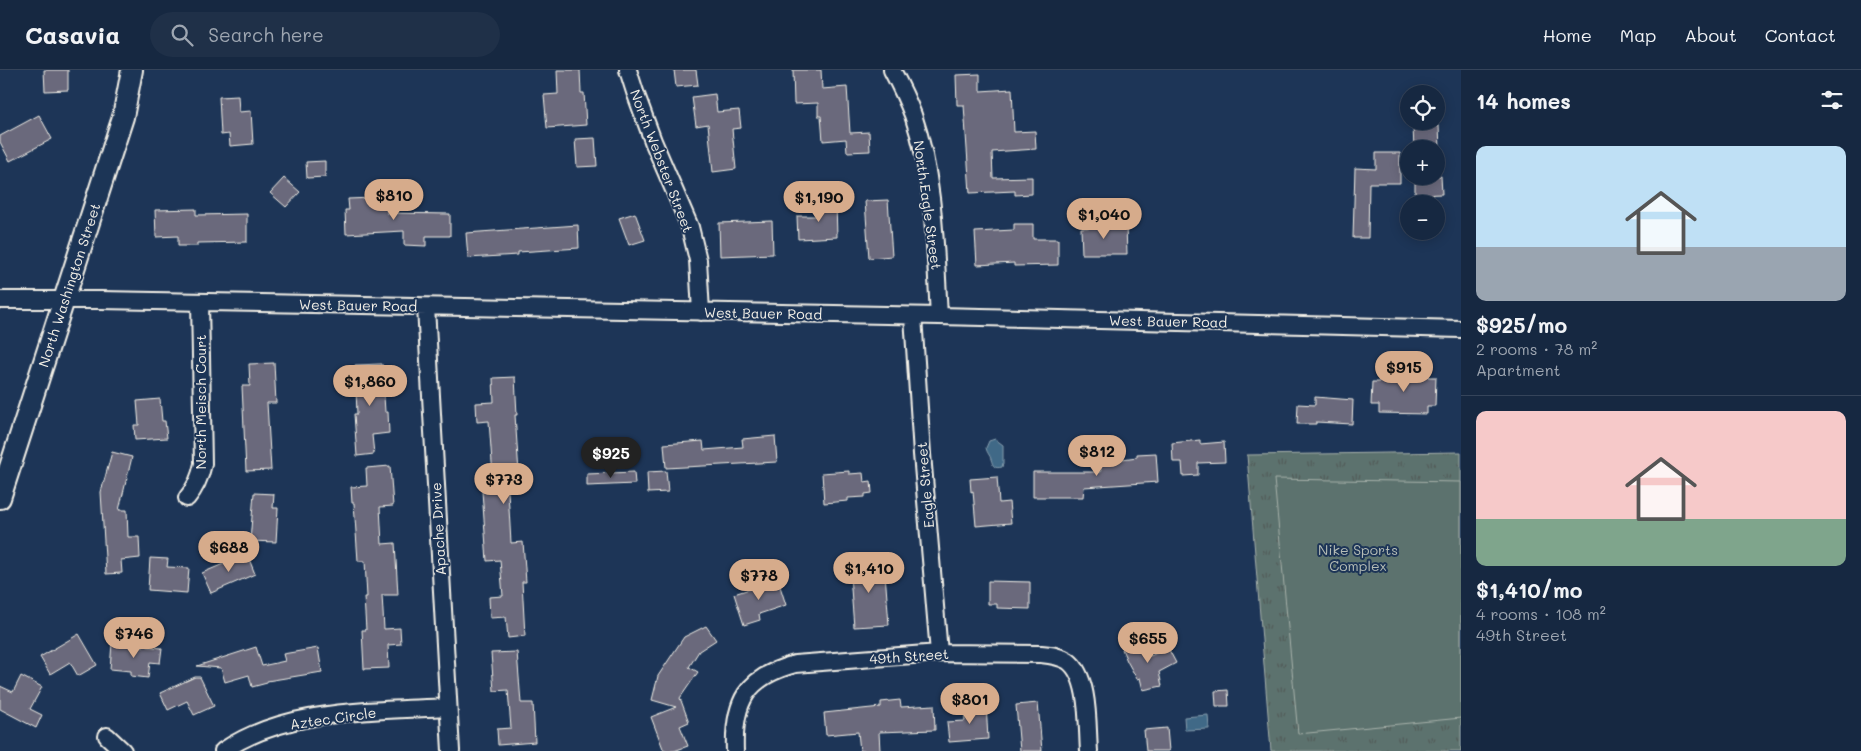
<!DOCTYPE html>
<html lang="en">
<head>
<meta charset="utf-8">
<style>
  body { margin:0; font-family:Mali,sans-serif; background:#1f3048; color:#f1f3f6; height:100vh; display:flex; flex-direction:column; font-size:19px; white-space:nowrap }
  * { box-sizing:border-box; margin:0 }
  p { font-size:16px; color:#9ea6b1 }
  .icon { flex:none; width:28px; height:28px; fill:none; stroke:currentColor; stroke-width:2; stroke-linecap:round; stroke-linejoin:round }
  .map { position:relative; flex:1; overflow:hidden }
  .sheet { display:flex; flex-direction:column; background:#162841; width:400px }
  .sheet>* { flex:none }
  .controls { position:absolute; left:1400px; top:15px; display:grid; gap:10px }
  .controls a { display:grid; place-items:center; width:45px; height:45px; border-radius:50%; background:#162841; box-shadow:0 2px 12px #0003,0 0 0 1px #35445a; font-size:25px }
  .price { position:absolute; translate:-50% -42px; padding:0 11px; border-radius:18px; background:#d6ab8b; color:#111; font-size:16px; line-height:32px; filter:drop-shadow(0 1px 2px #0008) }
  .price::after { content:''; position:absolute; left:50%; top:30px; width:15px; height:11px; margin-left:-8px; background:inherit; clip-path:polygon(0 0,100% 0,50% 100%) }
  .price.active { background:#222; color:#fff }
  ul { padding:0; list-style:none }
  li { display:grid; align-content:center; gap:10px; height:265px; padding:0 15px }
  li+li { border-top:1px solid #35445a }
  li span { display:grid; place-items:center; height:155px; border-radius:10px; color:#555 }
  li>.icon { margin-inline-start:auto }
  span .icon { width:90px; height:90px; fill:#fffc; stroke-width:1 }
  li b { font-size:21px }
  h2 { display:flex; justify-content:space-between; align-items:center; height:60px; padding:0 15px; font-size:21px }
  header { display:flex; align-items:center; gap:30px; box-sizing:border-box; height:70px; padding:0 25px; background:#162841; border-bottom:1px solid #35445a }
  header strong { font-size:24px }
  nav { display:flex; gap:28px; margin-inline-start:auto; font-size:18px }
  .search { width:350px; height:45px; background:#1f3048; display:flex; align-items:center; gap:12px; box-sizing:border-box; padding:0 18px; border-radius:28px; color:#9ea6b1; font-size:19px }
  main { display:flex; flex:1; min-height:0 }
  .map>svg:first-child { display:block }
</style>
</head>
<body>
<header>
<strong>Casavia</strong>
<div class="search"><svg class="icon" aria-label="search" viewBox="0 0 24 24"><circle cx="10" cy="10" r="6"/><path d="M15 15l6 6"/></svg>Search here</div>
<nav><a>Home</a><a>Map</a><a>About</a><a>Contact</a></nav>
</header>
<main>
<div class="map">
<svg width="1461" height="681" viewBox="0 0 1461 681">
  <defs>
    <pattern id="grass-tufts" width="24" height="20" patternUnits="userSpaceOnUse" patternTransform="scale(1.25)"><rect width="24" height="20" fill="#5c726e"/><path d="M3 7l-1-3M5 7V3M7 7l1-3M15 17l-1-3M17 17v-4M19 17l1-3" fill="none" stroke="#525b58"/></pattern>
  </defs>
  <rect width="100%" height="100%" fill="#1d3557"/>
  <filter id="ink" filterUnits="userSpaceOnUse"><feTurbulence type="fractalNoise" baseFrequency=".02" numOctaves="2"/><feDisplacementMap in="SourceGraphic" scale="10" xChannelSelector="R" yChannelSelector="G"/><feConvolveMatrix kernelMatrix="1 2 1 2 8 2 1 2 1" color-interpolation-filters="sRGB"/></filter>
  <g filter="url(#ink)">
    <path fill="url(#grass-tufts)" stroke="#a8b2ab" d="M 1461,382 L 1461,681 L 1271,681 L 1247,385 Z"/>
    <path fill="#5c726e" stroke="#a8b2ab" d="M 1274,409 L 1461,412 L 1461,648 L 1298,664 Z"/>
    <path fill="#406987" stroke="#889fae" d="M 995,369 L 1003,375 L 1003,393 L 1002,397 C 994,399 993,396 991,389 C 990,385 987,383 986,378 L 989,371 Z
      M 1208,645 L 1209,659 L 1185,660 L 1184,647 Z"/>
    <path fill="#6a697c" stroke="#f4f1e8" d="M 44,0 L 68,0 L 68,20 L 45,21 Z
      M 557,0 L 580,0 L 581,23 L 584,23 L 586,55 L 547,58 L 544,25 L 558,24 Z
      M 674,0 L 696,0 L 698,15 L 676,17 Z
      M 793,0 L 821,0 L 822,19 L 847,17 L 850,63 L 869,62 L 870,81 L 847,82 L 846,69 L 823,71 L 821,46 L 818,46 L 818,33 L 794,34 Z
      M 980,4 L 980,21 L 1012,19 L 1014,62 L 1035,61 L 1036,79 L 992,82 L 993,108 L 1032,107 L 1032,124 L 1015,125 L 1015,121 L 970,123 L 964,35 L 957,35 L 956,5 Z
      M 715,24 L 717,42 L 739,40 L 741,58 L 732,59 L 736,99 L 713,102 L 708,54 L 696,56 L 692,27 Z
      M 238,26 L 239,42 L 251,41 L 253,74 L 230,76 L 229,64 L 221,65 L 219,27 Z
      M 39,45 L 52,69 L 10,91 L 0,72 L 0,66 Z
      M 1439,56 L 1440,79 L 1414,79 L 1413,57 Z
      M 595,68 L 597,96 L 577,97 L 575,69 Z
      M 1376,83 L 1400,83 L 1400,113 L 1369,113 L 1368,168 L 1353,168 L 1355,98 L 1376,99 Z
      M 325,91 L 325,107 L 307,108 L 306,92 Z
      M 1415,106 L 1441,106 L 1442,124 L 1415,125 Z
      M 284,108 L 300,122 L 286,137 L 270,123 Z
      M 373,128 L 386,128 L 387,143 L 450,144 L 450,166 L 426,166 L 426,176 L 404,175 L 404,161 L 346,164 L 345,140 L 349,140 L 348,129 Z
      M 888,130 L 892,186 L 869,188 L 865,131 Z
      M 817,133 L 836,133 L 837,167 L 798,169 L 797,146 L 818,146 Z
      M 196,139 L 196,145 L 247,144 L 247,172 L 197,173 L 197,176 L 178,176 L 178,166 L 156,167 L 155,140 Z
      M 635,143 L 645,170 L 629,175 L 619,148 Z
      M 772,151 L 773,184 L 720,186 L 719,153 Z
      M 1014,154 L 1033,154 L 1033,169 L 1058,169 L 1058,195 L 1014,196 L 1014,193 L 977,195 L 975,162 L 1014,160 Z
      M 578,155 L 579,178 L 518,182 L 518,185 L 468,188 L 466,163 Z
      M 1126,156 L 1127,184 L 1082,184 L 1081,158 Z
      M 274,293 L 276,333 L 267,333 L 271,400 L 246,401 L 242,316 L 250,316 L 249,294 Z
      M 382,294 L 385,342 L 388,342 L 389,363 L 372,365 L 374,384 L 357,386 L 354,344 L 357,344 L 355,295 Z
      M 1389,302 L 1419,303 L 1419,304 L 1428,304 L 1428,307 L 1436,307 L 1435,336 L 1427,336 L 1427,344 L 1379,343 L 1379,335 L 1371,335 L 1372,312 L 1379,312 L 1379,303 L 1389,304 Z
      M 515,307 L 517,345 L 515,345 L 519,403 L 507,404 L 511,473 L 523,472 L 526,512 L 522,512 L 525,566 L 508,568 L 506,547 L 490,548 L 489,527 L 503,526 L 500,490 L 487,491 L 482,421 L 494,420 L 489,351 L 477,352 L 476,333 L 494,332 L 493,308 Z
      M 1315,327 L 1353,330 L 1352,354 L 1316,352 L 1316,354 L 1297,354 L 1298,334 L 1315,335 Z
      M 160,329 L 162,351 L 165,351 L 167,368 L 135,370 L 134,355 L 139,355 L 137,331 Z
      M 775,366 L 777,392 L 666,398 L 664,374 L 703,371 L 704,380 L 743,377 L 742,369 Z
      M 1200,370 L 1200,374 L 1224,372 L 1225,392 L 1198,393 L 1198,405 L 1183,406 L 1182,392 L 1173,392 L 1172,373 Z
      M 112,382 L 132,387 L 119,440 L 127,440 L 128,467 L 139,467 L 140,488 L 121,490 L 122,503 L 106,504 L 101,422 Z
      M 1156,383 L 1158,412 L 1084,417 L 1083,427 L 1033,427 L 1033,402 L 1101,402 L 1100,392 L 1137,387 L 1137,384 Z
      M 390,396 L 393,436 L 380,437 L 382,474 L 395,473 L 398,525 L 382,525 L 384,559 L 400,558 L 401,574 L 388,575 L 389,598 L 364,599 L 362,560 L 366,560 L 364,527 L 367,527 L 365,491 L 358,491 L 354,433 L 352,433 L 351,417 L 367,416 L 366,398 Z
      M 666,401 L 668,422 L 648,423 L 647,402 Z
      M 849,401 L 849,404 L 863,403 L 864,412 L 871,411 L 872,423 L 865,424 L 865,427 L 848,428 L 848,431 L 824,433 L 822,403 Z
      M 634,402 L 635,414 L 587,416 L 587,404 Z
      M 997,407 L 999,433 L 1009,432 L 1011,453 L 976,456 L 973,421 L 971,422 L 970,409 Z
      M 254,423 L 274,424 L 273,438 L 278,438 L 276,472 L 250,471 Z
      M 247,484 L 255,504 L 211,523 L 202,503 Z
      M 150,488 L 168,489 L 167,497 L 189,498 L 187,523 L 148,520 Z
      M 884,490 L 889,555 L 854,557 L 849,493 Z
      M 778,510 L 786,535 L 759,544 L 760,550 L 744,555 L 734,524 Z
      M 988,511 L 1030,512 L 1030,539 L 997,538 L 997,534 L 988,534 Z
      M 706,556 L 716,570 L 699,581 L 689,597 L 698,602 L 680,628 L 689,652 L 680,656 L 688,676 L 674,681 L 664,681 L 651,647 L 676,637 L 652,630 L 658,606 L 684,567 Z
      M 79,564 L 97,595 L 78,606 L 70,592 L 50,604 L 40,587 Z
      M 1141,569 L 1150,586 L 1168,578 L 1176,593 L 1159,602 L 1162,616 L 1143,620 L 1140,608 L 1137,609 L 1127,591 L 1122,579 Z
      M 112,573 L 162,578 L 160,593 L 150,592 L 148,608 L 131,606 L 131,601 L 110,599 Z
      M 256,577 L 262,596 L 285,591 L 283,584 L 318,578 L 322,602 L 267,611 L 267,613 L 252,617 L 249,605 L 225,612 L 221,598 L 197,596 Z
      M 517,582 L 521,633 L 533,633 L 535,672 L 498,675 L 497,659 L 511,658 L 508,620 L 494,621 L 491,583 Z
      M 21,606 L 42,617 L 30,639 L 42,645 L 36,658 L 0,639 L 0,616 L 13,622 Z
      M 195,607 L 200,607 L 214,636 L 194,645 L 187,631 L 168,640 L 160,623 Z
      M 1228,620 L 1229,636 L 1216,636 L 1215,621 Z
      M 900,630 L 901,637 L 934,635 L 935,660 L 879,662 L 880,681 L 860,681 L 858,662 L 826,665 L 824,643 L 881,637 L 881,632 Z
      M 1038,633 L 1042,681 L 1020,681 L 1016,635 Z
      M 986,634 L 988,669 L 949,672 L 947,652 L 965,651 L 964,636 Z
      M 1167,658 L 1169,681 L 1146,681 L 1144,660 Z"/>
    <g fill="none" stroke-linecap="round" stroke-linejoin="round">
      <g stroke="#f4f1e8" stroke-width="20">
        <path id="minor" d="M 628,0 L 635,22 L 653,71 L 690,157 L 698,190 L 701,242
          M 892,0 C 900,15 907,29 913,45 C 935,109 935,179 939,246
          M 0,230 L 100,230 L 939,246 L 1461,259
          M 426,237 L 451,681
          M 913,246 L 922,384 L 939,583
          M 187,428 C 196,417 200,408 203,394 L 200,232
          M 107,666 L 123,681
          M 223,681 C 285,638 375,641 448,637
          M 735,681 C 733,632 746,607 795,594 L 939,583 L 1041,584 C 1051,585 1060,586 1068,591 C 1090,607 1087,656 1089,681"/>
      </g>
      <g stroke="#f4f1e8" stroke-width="24">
        <path id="major" d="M 0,428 L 123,47 L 132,0"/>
      </g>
      <use href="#minor" stroke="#1d3557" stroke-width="16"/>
      <use href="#major" stroke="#1d3557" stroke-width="20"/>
    </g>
  </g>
  <g text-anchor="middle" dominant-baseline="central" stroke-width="4" stroke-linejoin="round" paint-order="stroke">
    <g font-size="14" fill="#f4f1e8" stroke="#1d3557">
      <text transform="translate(662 91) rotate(69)">North Webster Street</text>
      <text transform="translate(928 135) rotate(82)">North Eagle Street</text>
      <text transform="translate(69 215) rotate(-72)">North Washington Street</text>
      <text transform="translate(358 235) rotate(1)">West Bauer Road</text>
      <text transform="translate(763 243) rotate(1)">West Bauer Road</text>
      <text transform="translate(1168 251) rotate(1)">West Bauer Road</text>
      <text transform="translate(200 332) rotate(-90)">North Meisch Court</text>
      <text transform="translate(925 415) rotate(-95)">Eagle Street</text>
      <text transform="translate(438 459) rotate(-93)">Apache Drive</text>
      <text transform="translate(909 586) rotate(-4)">49th Street</text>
      <text transform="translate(333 648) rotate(-8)">Aztec Circle</text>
    </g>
    <g font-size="14" fill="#b7beb7" stroke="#1d3557">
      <text x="1358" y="479">Nike Sports<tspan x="1358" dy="16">Complex</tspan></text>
    </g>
  </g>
</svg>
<div class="controls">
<a><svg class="icon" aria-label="locate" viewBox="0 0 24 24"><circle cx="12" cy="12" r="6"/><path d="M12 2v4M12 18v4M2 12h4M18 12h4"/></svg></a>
<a>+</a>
<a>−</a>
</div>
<b class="price" style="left:394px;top:151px">$810</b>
<b class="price" style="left:819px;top:153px">$1,190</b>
<b class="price" style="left:1104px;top:170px">$1,040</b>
<b class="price" style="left:1404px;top:323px">$915</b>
<b class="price" style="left:370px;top:337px">$1,860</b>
<b class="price" style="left:1097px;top:407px">$812</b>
<b class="price active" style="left:611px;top:409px">$925</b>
<b class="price" style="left:504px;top:435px">$773</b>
<b class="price" style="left:229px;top:503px">$688</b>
<b class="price" style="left:869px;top:524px">$1,410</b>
<b class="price" style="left:759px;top:531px">$778</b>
<b class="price" style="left:134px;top:589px">$746</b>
<b class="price" style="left:1148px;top:594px">$655</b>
<b class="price" style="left:970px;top:655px">$801</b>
</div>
<section class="sheet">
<h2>14 homes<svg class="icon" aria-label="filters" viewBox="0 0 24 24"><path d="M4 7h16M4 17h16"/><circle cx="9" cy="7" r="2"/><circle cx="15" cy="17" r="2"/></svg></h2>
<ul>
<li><span style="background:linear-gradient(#bfe0f5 65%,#9aa5b1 0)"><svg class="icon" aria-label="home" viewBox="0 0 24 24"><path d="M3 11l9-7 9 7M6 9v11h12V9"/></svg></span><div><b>$925/mo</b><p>2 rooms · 78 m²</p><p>Apartment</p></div></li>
<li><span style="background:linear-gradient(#f6c9c9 70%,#7fa58c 0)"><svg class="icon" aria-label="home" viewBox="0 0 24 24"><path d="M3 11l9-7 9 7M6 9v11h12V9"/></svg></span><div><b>$1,410/mo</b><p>4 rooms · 108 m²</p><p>49th Street</p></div></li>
</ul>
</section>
</main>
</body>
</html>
